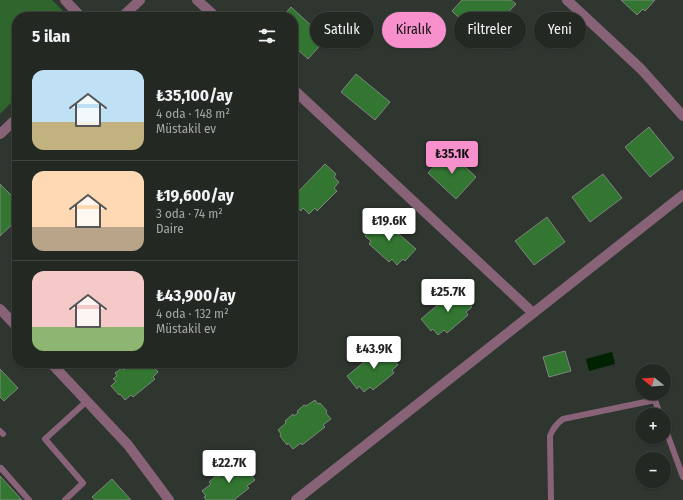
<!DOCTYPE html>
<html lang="tr">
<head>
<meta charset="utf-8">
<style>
  body { margin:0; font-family:"Fira Sans Condensed",sans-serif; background:#2f3430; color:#f1f3f6; height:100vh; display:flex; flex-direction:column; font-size:15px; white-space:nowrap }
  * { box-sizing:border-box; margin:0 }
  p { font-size:13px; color:#a3a6a6 }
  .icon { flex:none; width:22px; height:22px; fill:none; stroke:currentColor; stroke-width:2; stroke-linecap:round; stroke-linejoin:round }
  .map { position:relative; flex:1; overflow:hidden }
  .side { position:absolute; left:12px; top:12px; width:286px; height:356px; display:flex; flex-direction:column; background:#232823; border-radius:16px; box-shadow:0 1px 3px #0004,0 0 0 1px #404441 }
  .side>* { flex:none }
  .hud { position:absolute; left:310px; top:12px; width:313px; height:36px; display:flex; gap:8px }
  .needle { width:26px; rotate:287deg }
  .tools { position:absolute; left:635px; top:364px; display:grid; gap:8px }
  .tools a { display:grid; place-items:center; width:36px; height:36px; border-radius:50%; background:#232823; box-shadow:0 1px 3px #0004,0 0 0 1px #404441; font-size:20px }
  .price { position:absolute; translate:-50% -34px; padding:0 9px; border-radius:4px; background:#fff; color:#222; font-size:13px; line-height:26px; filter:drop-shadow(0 1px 2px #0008) }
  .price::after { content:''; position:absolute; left:50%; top:24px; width:12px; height:9px; margin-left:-6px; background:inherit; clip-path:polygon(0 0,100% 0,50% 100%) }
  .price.on { background:#f790cd; color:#111 }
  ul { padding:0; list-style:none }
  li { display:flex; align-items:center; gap:12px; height:100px; padding:0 20px }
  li+li { border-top:1px solid #404441 }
  li span { display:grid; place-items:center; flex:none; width:112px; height:80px; border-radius:12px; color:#555 }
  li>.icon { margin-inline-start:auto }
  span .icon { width:48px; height:48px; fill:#fffc; stroke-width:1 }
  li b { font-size:17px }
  h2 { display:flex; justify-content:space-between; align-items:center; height:48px; padding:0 20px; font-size:17px }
  .tag { padding:0 14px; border-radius:18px; background:#232823; box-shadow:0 1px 3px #0004,0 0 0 1px #404441; font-size:14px; line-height:36px }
  .tag.on { background:#f790cd; color:#111 }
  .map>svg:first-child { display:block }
</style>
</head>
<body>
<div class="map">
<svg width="683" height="500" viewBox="0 0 683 500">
  <rect width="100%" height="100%" fill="#2f352f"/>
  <path fill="#2f662e" d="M 0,0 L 52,0 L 69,17 L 17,17 L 17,97 L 0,114 Z"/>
  <path fill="#002201" d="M 612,352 L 615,364 L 589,371 L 586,359 Z"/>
  <path fill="#327632" stroke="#7e857e" d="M 462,0 L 511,0 L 516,4 L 482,40 L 452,11 Z
    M 621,0 L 655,0 L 645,11 L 643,9 L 637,15 Z
    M 291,7 L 326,39 L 308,59 L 297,49 L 299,47 L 293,42 L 293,17 L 282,17 Z
    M 356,74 L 390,102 L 375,120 L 341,92 Z
    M 649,127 L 674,158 L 650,177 L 625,147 Z
    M 448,151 L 476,177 L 456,199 L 428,173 Z
    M 325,164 L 336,174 L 334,177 L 339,182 L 334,188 L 337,191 L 317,211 L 315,208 L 309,214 L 303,208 L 301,211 L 293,203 L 293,197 Z
    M 603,174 L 622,198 L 590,222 L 572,197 Z
    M 0,184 L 17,201 L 17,220 L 0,236 Z
    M 378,216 L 416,249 L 405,261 L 403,259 L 397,265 L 392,259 L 389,262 L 369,244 L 371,241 L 365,236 L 370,230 L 368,228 Z
    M 547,217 L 565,242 L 534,265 L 515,241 Z
    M 459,287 L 469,299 L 467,301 L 472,307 L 466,312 L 468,315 L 447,333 L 444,330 L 438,335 L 433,329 L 431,331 L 421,319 Z
    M 385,345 L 395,357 L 393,359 L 398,365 L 392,370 L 394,373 L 373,390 L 370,387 L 364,392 L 359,386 L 357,389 L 347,376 Z
    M 565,351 L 571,371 L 549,377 L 543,357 Z
    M 127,363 L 151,363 L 158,372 L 153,377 L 155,379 L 133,397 L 131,395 L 125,400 L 120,394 L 119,395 L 111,386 L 116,381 L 113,379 L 117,376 L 115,373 L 122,368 L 124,370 L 128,366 L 126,364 Z
    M 0,369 L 18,388 L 4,401 L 0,397 Z
    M 315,400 L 318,404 L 320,403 L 327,411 L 326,413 L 331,419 L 323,425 L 325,427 L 302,445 L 301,443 L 293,449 L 288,443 L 287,445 L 280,436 L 281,434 L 278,430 L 286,423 L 285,421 L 293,414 L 294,416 L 298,413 L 297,411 L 304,405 L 306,406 Z
    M 239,461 L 243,465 L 244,464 L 252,473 L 250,474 L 255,480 L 247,486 L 249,488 L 234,500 L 206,500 L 204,497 L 206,496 L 202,491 L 211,484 L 209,482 L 217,475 L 218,477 L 222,474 L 221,472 L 229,466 L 230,468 Z
    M 0,476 L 22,500 L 0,500 Z
    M 112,479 L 131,500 L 95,500 L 92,497 Z"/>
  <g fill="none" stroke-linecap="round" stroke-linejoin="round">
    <path stroke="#886378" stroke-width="6" d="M 664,425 L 683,477
      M 0,431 L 3,434
      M 0,469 L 1,468 L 29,500
      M 65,500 L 83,483 L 45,439 L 87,401
      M 551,500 L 550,436 C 553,428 556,424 563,419 L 655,400 L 660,415"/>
    <path stroke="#886378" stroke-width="10" d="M 65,0 L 81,17
      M 197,0 L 216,17
      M 567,0 L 641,69 L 683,116
      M 122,17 L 140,0
      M 293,89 L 533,313
      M 0,134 L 17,118
      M 0,309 L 17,327
      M 51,363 L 128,445 L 169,500
      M 296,500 L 683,195"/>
  </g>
</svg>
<div class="tools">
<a><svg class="needle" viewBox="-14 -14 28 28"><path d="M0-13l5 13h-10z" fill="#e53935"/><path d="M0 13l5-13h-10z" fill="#a3a6a6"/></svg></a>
<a>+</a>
<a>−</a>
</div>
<b class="price on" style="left:452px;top:175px">₺35.1K</b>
<b class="price" style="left:389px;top:242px">₺19.6K</b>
<b class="price" style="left:448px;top:313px">₺25.7K</b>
<b class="price" style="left:374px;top:370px">₺43.9K</b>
<b class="price" style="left:229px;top:484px">₺22.7K</b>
<div class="hud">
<a class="tag">Satılık</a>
<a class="tag on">Kiralık</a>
<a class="tag">Filtreler</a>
<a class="tag">Yeni</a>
</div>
<section class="side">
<h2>5 ilan<svg class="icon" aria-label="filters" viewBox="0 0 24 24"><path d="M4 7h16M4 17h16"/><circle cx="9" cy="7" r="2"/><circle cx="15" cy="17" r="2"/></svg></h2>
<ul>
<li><span style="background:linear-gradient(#bfe0f5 65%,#c2b280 0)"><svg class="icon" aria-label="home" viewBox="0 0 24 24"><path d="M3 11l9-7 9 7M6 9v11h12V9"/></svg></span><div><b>₺35,100/ay</b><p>4 oda · 148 m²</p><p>Müstakil ev</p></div></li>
<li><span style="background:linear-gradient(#ffd9b3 70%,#b9a48a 0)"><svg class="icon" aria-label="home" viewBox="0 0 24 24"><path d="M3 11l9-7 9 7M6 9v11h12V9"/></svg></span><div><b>₺19,600/ay</b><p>3 oda · 74 m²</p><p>Daire</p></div></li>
<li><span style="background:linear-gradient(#f6c9c9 70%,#8fb573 0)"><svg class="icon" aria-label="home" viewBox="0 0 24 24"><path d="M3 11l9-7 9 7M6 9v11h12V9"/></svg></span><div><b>₺43,900/ay</b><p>4 oda · 132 m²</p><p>Müstakil ev</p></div></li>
</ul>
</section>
</div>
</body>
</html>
